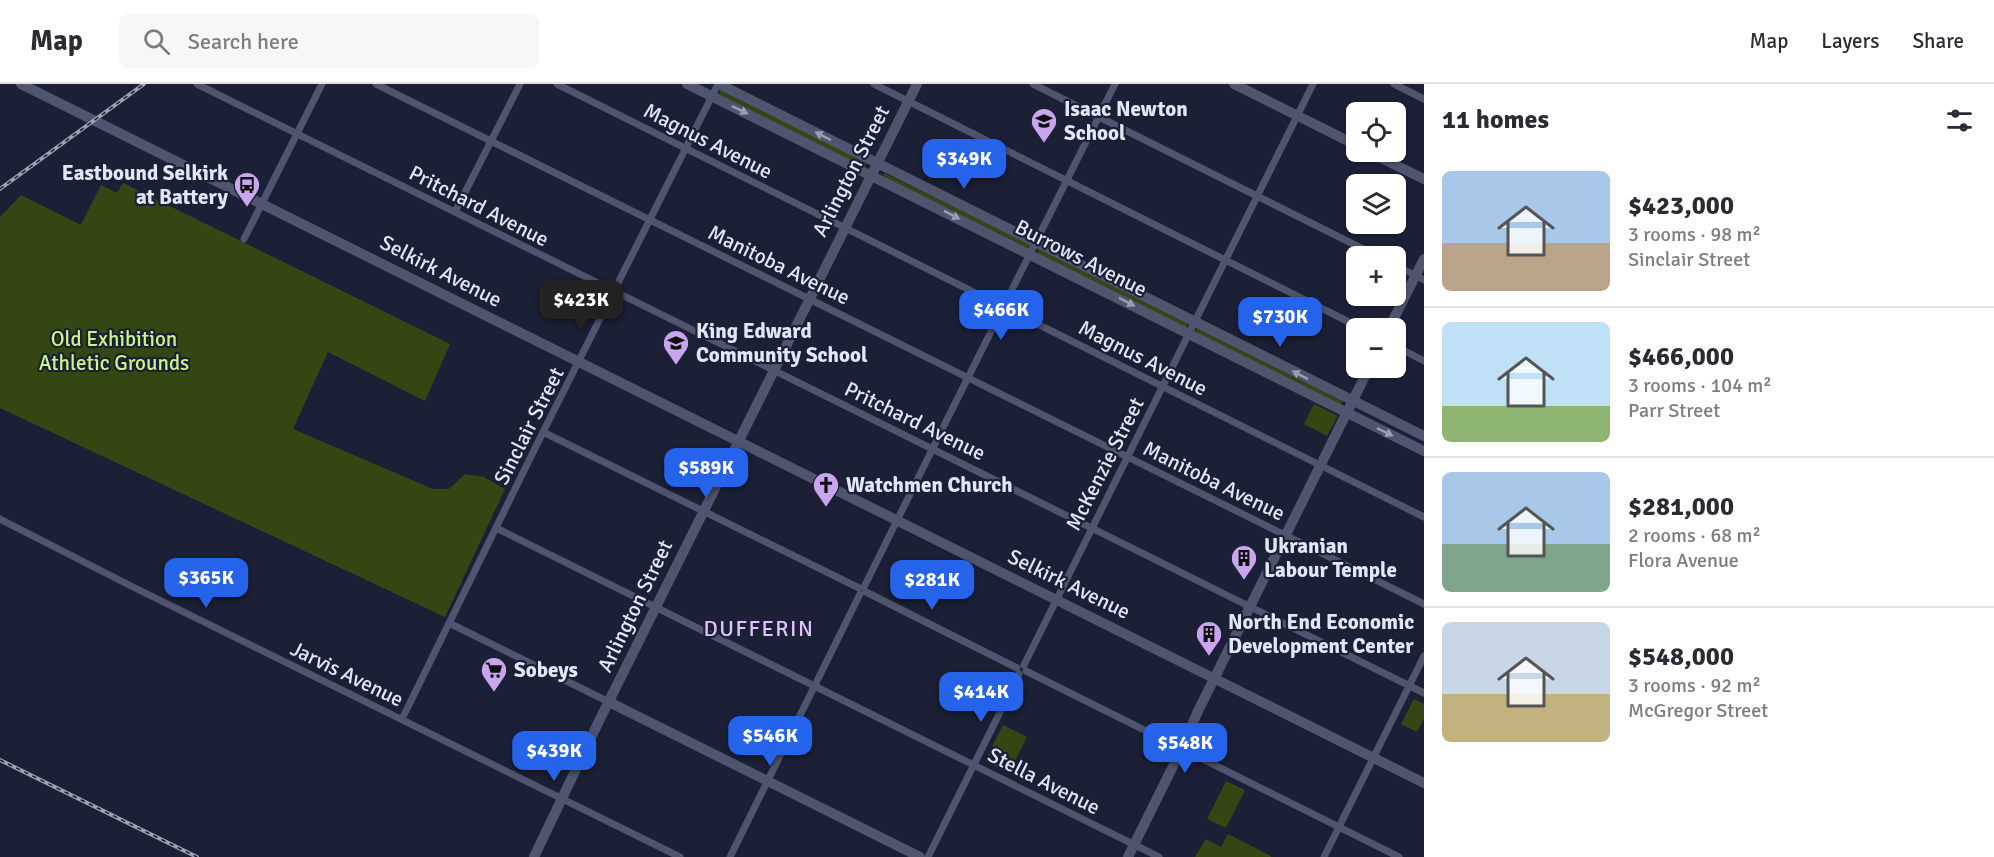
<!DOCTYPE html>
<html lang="en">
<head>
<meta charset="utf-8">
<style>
  body { margin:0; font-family:Signika,sans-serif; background:#f7f7f7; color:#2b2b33; height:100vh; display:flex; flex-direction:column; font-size:22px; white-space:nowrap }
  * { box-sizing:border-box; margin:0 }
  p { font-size:20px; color:#7c7c81 }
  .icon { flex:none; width:33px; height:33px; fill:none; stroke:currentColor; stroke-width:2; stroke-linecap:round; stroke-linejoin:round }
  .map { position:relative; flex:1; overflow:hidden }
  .sheet { display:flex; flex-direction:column; background:#fff; width:570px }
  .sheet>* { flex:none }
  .controls { position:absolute; left:1346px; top:18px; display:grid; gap:12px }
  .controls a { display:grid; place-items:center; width:60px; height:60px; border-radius:9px; background:#fff; box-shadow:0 2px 4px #0004; font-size:30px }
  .price { position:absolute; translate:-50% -51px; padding:0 14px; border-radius:12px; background:#2563eb; color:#fff; font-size:20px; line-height:39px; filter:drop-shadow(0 2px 3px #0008) }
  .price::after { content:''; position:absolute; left:50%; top:36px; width:18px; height:14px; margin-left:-9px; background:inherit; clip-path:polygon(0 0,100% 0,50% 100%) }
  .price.on { background:#222; color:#fff }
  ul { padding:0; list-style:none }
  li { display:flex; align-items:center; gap:18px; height:150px; padding:0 18px }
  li+li { border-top:2px solid #e1e1e2 }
  li span { display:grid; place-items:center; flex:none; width:168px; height:120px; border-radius:9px; color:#555 }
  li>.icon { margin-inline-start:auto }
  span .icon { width:72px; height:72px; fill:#fffc; stroke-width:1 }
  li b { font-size:26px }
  h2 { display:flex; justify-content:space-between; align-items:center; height:72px; padding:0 18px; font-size:26px }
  header { display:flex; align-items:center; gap:36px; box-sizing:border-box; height:84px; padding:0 30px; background:#fff; border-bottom:2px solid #e1e1e2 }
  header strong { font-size:28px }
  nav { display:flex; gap:33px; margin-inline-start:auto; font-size:21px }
  .search { width:420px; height:54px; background:#f7f7f7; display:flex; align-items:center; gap:15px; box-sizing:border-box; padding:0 21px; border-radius:9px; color:#7c7c81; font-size:22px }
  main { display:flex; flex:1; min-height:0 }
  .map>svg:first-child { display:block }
</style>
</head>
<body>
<header>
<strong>Map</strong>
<div class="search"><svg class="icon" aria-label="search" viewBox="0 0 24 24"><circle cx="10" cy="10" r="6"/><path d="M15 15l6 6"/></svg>Search here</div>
<nav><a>Map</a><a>Layers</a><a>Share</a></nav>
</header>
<main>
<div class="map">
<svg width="1424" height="773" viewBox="0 0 1424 773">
  <rect width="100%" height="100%" fill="#1c2036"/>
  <path fill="#344713" d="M 720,6 L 862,76 L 866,80 L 865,82 L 860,81 L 719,11 Z
    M 884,89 L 1030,160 L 1030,163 L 1028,164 L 887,95 L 883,91 Z
    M 123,99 L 450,260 L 425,317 L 328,268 L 293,345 L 433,405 L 449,405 L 465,390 L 484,393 L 505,405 L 445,533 L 0,324 L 0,133 L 21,111 L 81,141 L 101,101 L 117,109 Z
    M 1038,165 L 1189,240 L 1186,244 L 1037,170 Z
    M 1197,244 L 1343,317 L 1341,320 L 1195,248 Z
    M 1314,320 L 1338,332 L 1327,352 L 1304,340 Z
    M 1414,615 L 1424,620 L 1424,634 L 1417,648 L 1401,640 Z
    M 1003,641 L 1027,653 L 1009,689 L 985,677 Z
    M 1226,697 L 1245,706 L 1226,744 L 1207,735 Z
    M 1228,750 L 1271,772 L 1271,773 L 1195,773 L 1206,755 L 1221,763 Z"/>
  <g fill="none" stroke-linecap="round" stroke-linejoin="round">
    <path stroke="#4f556e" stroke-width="7" d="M 197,0 L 1424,609
      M 376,0 L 1424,520
      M 557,0 L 1424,433
      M 874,0 L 1361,244
      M 1033,0 L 1377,172
      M 1394,0 L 1424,15
      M 455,128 L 520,0
      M 244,155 L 322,0
      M 1395,181 L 1424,196
      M 1395,262 L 1424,277
      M 543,348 L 859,504
      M 0,435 L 131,502 L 680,773
      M 496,444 L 1159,773
      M 864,503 C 947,335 1031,167 1115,0
      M 866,508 L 1017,584
      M 449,539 L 609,618
      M 1024,581 L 1313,0
      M 1026,587 L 1399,773
      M 402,635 L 543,348 L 718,0
      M 730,773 L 860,510
      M 928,773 L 1019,590
      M 1324,773 L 1424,572"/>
    <path stroke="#4f556e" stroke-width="10" d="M 21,0 L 1424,699
      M 687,0 L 1424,367
      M 719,0 L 1424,352
      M 1234,0 L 1356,61
      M 1369,68 L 1424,95
      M 1389,244 L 1424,175
      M 609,618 L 920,773
      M 534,773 L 600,635 L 917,0
      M 1128,773 L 1182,664 L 1198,627 L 1369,284"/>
    <g stroke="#9da1b2" stroke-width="4">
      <path id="rail" d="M 0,105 L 144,0
        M 0,676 L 197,773"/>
    </g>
    <use href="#rail" stroke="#1c2036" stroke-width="1.5" stroke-dasharray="4.5" stroke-linecap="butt"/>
  </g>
  <defs><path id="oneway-solid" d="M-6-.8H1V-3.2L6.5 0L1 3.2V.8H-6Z" transform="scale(1.5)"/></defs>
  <g fill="#989eb2">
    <use href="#oneway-solid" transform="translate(740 26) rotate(26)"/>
    <use href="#oneway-solid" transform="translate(823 52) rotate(-153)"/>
    <use href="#oneway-solid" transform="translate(952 131) rotate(27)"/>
    <use href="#oneway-solid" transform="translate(1127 218) rotate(27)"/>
    <use href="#oneway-solid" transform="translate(1300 291) rotate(-153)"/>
    <use href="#oneway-solid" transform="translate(1385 348) rotate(26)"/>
  </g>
  <defs>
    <g id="school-pin" transform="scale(1.35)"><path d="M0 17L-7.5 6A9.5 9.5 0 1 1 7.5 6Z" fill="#c9a5ee" stroke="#1c2036"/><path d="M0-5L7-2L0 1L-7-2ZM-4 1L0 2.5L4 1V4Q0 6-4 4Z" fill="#111"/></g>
    <g id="bus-pin" transform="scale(1.35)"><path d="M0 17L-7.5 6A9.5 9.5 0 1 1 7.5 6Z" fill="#c9a5ee" stroke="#1c2036"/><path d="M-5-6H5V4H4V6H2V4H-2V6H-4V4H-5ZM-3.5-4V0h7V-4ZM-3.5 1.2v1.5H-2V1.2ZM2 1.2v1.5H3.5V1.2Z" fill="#111"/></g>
    <g id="church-pin" transform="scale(1.35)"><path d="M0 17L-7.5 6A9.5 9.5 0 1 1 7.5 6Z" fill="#c9a5ee" stroke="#1c2036"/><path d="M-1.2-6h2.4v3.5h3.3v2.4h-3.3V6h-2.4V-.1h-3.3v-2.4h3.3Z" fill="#111"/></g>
    <g id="building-pin" transform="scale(1.35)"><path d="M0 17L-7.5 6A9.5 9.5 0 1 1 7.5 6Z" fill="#c9a5ee" stroke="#1c2036"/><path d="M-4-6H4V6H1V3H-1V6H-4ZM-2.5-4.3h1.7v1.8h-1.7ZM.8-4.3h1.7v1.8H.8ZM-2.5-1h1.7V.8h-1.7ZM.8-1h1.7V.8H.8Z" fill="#111"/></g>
    <g id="supermarket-pin" transform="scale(1.35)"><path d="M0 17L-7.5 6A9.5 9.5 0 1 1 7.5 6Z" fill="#c9a5ee" stroke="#1c2036"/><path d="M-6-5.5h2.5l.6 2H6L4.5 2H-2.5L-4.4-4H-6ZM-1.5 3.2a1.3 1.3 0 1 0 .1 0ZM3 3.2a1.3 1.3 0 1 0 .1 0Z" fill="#111"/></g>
  </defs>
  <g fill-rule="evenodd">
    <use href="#school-pin" x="1044" y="37"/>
    <use href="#bus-pin" x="247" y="101"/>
    <use href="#school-pin" x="676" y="259"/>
    <use href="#church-pin" x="826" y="401"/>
    <use href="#building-pin" x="1244" y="474"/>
    <use href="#building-pin" x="1209" y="550"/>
    <use href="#supermarket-pin" x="494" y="586"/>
  </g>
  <g text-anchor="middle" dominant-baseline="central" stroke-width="4.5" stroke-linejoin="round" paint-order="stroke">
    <g font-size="21" font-weight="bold" fill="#e2e6f5" stroke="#1c2036" text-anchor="start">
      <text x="1064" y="25">Isaac Newton<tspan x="1064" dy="24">School</tspan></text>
      <text x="228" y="89" text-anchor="end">Eastbound Selkirk<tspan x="228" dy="24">at Battery</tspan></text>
      <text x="696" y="247">King Edward<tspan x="696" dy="24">Community School</tspan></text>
      <text x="846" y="401">Watchmen Church</text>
      <text x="1264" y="462">Ukranian<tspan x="1264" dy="24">Labour Temple</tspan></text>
      <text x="1228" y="538">North End Economic<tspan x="1228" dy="24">Development Center</tspan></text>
      <text x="514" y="586">Sobeys</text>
    </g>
    <g font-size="21" fill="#e2e6f5" stroke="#1c2036">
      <text transform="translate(708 57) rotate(27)">Magnus Avenue</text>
      <text transform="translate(851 87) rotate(-63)">Arlington Street</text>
      <text transform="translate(479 122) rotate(27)">Pritchard Avenue</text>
      <text transform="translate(1081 174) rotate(27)">Burrows Avenue</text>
      <text transform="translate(779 181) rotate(26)">Manitoba Avenue</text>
      <text transform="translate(441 187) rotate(27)">Selkirk Avenue</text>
      <text transform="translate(1143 274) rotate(27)">Magnus Avenue</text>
      <text transform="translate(915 337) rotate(26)">Pritchard Avenue</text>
      <text transform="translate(529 342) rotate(-63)">Sinclair Street</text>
      <text transform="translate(1105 380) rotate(-63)">McKenzie Street</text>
      <text transform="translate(1214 397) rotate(26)">Manitoba Avenue</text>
      <text transform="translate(1069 500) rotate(26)">Selkirk Avenue</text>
      <text transform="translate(635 522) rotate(-64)">Arlington Street</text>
      <text transform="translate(347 590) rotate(26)">Jarvis Avenue</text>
      <text transform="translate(1044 697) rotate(27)">Stella Avenue</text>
    </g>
    <g font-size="21" fill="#c9f784" stroke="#1c2036">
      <text x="114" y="255">Old Exhibition<tspan x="114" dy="24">Athletic Grounds</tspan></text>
    </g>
    <g font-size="22" letter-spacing="1.5" fill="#dec4fb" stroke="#1c2036">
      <text x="759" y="544">DUFFERIN</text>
    </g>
  </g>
</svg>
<div class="controls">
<a><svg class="icon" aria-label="locate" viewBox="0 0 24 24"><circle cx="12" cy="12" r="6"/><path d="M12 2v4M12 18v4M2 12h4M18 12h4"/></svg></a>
<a><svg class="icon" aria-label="layers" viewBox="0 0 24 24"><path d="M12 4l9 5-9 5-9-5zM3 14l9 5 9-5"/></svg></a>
<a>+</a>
<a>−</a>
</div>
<b class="price" style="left:964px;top:106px">$349K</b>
<b class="price on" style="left:581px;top:247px">$423K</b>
<b class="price" style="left:1001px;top:257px">$466K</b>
<b class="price" style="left:1280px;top:264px">$730K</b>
<b class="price" style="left:706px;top:415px">$589K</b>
<b class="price" style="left:206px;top:525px">$365K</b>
<b class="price" style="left:932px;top:527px">$281K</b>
<b class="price" style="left:981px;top:639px">$414K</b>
<b class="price" style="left:770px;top:683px">$546K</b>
<b class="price" style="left:1185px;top:690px">$548K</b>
<b class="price" style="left:554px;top:698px">$439K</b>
</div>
<section class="sheet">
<h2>11 homes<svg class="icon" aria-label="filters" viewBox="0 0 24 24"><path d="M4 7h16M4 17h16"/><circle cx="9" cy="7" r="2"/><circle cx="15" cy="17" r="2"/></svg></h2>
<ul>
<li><span style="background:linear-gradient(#a9c7e8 60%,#b9a48a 0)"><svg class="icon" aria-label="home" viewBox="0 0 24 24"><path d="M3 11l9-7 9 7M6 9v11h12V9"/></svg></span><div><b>$423,000</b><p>3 rooms · 98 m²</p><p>Sinclair Street</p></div></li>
<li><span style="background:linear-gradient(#bfe0f5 70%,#8fb573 0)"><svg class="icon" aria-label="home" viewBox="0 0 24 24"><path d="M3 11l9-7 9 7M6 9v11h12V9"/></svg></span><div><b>$466,000</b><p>3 rooms · 104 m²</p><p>Parr Street</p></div></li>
<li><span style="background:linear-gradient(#a9c7e8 60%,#7fa58c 0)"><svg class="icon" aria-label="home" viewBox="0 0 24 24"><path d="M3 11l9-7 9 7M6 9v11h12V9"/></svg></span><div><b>$281,000</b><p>2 rooms · 68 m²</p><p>Flora Avenue</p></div></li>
<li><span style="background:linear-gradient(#c9d6e8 60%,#c2b280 0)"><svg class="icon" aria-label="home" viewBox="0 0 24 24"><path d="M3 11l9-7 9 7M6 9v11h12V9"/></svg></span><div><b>$548,000</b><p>3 rooms · 92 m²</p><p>McGregor Street</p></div></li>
</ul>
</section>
</main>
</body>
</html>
